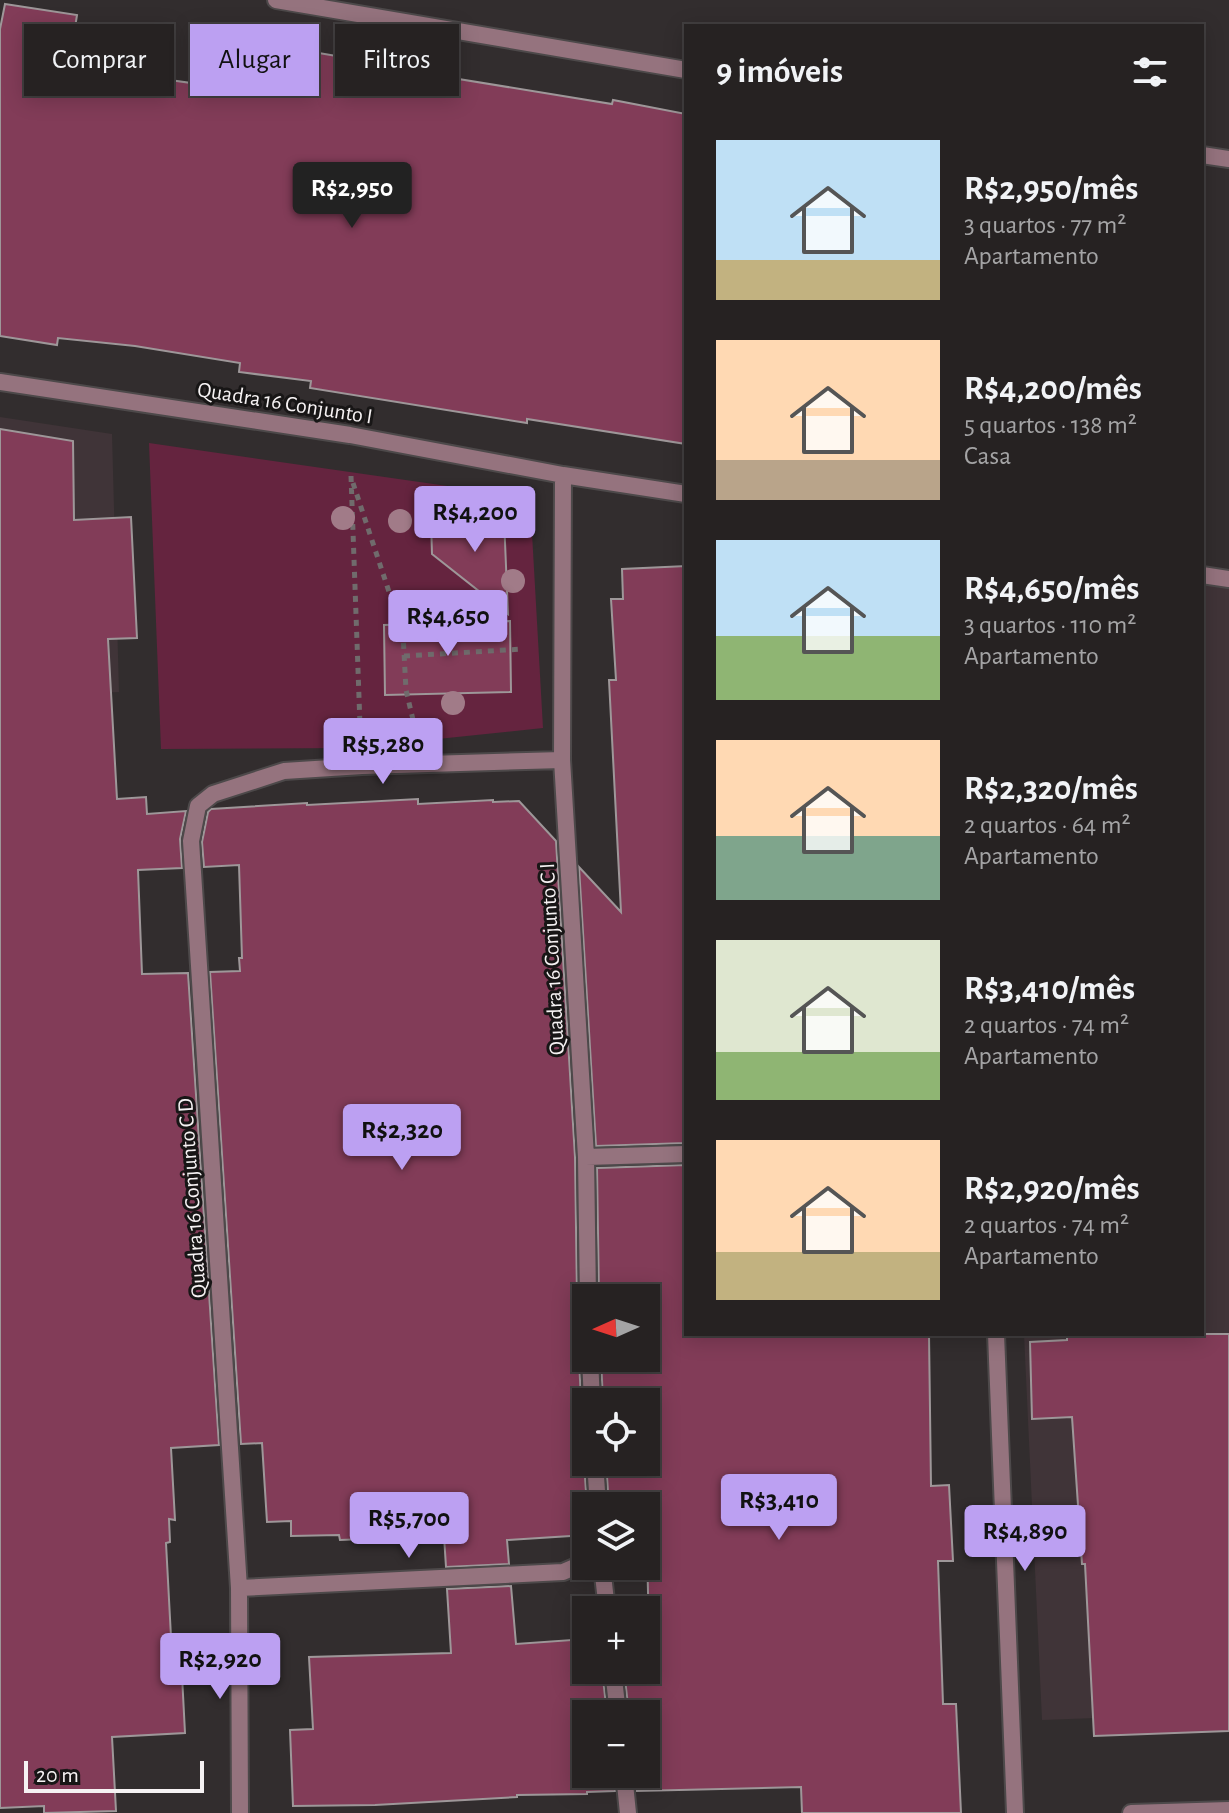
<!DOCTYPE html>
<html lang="pt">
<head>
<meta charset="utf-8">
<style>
  body { margin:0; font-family:"Alegreya Sans",sans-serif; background:#2e2a2a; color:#f1f3f6; height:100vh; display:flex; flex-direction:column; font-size:30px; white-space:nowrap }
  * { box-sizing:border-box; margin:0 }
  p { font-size:26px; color:#a4a4a5 }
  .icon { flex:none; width:44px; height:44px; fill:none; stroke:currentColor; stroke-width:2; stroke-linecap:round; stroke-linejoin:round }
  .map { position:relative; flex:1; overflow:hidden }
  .panel { position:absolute; left:684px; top:24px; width:520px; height:1312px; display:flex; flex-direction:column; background:#262222; border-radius:0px; box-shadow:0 4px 20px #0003,0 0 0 2px #423f40 }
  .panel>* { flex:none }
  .banner { position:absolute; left:24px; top:24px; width:540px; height:72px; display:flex; gap:16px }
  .needle { width:52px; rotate:267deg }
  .fabs { position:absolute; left:572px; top:1284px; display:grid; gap:16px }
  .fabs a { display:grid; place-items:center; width:88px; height:88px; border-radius:0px; background:#262222; box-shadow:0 4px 20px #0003,0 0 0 2px #423f40; font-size:40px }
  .scale { position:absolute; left:24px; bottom:20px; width:180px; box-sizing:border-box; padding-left:8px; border:4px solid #f6f2f3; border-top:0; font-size:22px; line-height:28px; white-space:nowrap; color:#f6f2f3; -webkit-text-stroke:6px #181616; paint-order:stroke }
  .price { position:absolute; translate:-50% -68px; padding:0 18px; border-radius:8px; background:#bca0f2; color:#111; font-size:26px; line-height:52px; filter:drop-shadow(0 2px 4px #0008) }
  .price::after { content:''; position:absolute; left:50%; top:48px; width:24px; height:18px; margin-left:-12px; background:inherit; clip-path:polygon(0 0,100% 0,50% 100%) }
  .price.selected { background:#222; color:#fff }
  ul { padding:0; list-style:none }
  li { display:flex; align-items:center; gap:24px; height:200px; padding:0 32px }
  li span { display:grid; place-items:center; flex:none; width:224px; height:160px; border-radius:0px; color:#555 }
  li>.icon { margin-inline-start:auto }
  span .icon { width:96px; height:96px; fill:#fffc; stroke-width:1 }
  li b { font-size:34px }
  h2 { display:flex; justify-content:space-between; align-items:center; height:96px; padding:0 32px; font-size:34px }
  .tag { padding:0 28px; border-radius:0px; background:#262222; box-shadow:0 4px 20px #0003,0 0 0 2px #423f40; font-size:28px; line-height:72px }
  .tag.selected { background:#bca0f2; color:#111 }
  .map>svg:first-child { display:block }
</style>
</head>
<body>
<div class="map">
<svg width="1229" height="1813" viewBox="0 0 1229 1813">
  <rect width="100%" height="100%" fill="#322d2e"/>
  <path fill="#403438" d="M 0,417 L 112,434 L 119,692 L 0,699 Z
    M 1202,575 L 1229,579 L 1229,1713 L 1042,1720 L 1024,1334 L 1202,1334 Z"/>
  <path fill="#65243f" d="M 149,443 L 530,498 L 543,728 L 351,748 L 161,749 Z"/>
  <path fill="#823c58" stroke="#9e9799" stroke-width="2" d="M 5,4 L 77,15 L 69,66 L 213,86 L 214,78 L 245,82 L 255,45 L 291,51 L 290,48 L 435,73 L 434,75 L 612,104 L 613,100 L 686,114 L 686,444 L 527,419 L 527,423 L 310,388 L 311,381 L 239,372 L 240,363 L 135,346 L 58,338 L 57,345 L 0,336 L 0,29 Z
    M 0,429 L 73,441 L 74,520 L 131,517 L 137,638 L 108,639 L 117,799 L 146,797 L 147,814 L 186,811 L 180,839 L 182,868 L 138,870 L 142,974 L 188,973 L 219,1445 L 171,1448 L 175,1520 L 169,1519 L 170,1542 L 166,1543 L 171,1637 L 180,1637 L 185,1733 L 112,1737 L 116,1811 L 44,1813 L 44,1806 L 0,1808 Z
    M 504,518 L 508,614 L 432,554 L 431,521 Z
    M 686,566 L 686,1143 L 596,1146 L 579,867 L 621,912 L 609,680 L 616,680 L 611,599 L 623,599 L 622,569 Z
    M 510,621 L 511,692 L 385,695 L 384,625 Z
    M 418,799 L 418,804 L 493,800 L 493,802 L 519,801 L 556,841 L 575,1157 L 577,1298 L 579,1304 L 586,1309 L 586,1348 L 581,1352 L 579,1358 L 581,1402 L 586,1411 L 586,1456 L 584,1463 L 587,1506 L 586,1535 L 507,1540 L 509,1564 L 446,1567 L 444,1536 L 340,1540 L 339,1535 L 291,1536 L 291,1521 L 267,1522 L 262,1443 L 241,1444 L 210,972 L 240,971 L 239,958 L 242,958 L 239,865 L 204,867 L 202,842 L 208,812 L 211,809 L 307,803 L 307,805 Z
    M 686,1165 L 686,1334 L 929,1334 L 931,1486 L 949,1485 L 953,1561 L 938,1561 L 943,1704 L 956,1704 L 961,1813 L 802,1813 L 801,1787 L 637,1791 L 635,1774 L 646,1774 L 646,1714 L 629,1714 L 624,1670 L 646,1670 L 646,1635 L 649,1635 L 646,1506 L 609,1506 L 606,1462 L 646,1462 L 646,1402 L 603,1402 L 601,1358 L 646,1358 L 646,1298 L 599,1298 L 597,1168 Z
    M 1067,1334 L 1229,1334 L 1229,1731 L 1094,1736 L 1085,1564 L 1082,1564 L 1072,1417 L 1032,1419 L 1030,1342 L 1067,1340 Z
    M 511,1586 L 516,1644 L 586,1639 L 586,1670 L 602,1670 L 607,1714 L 586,1714 L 586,1774 L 613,1774 L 615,1791 L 587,1792 L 587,1794 L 517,1795 L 517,1797 L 375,1805 L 293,1806 L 290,1730 L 313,1729 L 309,1657 L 451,1653 L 447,1589 Z"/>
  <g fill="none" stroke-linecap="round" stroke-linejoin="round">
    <g stroke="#4d494a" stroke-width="20">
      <path id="street" d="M 276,0 L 686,70
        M 1202,155 L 1229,159
        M 0,382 L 350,435 L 563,475 L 686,494
        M 563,475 L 562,760 L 586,1157 L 588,1298
        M 1202,575 L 1229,579
        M 586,1157 L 686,1154
        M 996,1334 L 1015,1813
        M 590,1358 L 592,1402
        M 595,1462 L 598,1506
        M 602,1566 L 607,1610
        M 239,1588 L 563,1572 L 586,1562
        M 613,1670 L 618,1714
        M 624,1774 L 628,1813
        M 240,1813 L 239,1588 L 191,841 L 198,806 L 213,794 L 284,771 L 362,766 L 562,760
        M 1131,1813 L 1229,1810"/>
    </g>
    <path stroke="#706b6c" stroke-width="5" stroke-dasharray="6 6" stroke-linecap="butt" d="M 351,476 L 360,725
      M 353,483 L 403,634 L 406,690 L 414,724
      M 404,656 L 523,649"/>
    <use href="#street" stroke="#95737e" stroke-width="16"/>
  </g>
  <g fill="#a17b88">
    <circle cx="343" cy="518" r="12"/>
    <circle cx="400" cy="521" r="12"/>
    <circle cx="510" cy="521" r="12"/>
    <circle cx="513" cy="581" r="12"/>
    <circle cx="453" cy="703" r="12"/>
  </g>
  <g text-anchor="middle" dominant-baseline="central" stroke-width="6" stroke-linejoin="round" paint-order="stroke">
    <g font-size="22" fill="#f6f2f3" stroke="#181616">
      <text transform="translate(285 403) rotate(9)">Quadra 16 Conjunto I</text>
      <text transform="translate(552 959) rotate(-93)">Quadra 16 Conjunto C I</text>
      <text transform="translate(192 1198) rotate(-94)">Quadra 16 Conjunto C D</text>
    </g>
  </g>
</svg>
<div class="fabs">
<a><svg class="needle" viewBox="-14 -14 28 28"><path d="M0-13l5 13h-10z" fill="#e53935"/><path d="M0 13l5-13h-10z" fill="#a4a4a5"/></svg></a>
<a><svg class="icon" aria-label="locate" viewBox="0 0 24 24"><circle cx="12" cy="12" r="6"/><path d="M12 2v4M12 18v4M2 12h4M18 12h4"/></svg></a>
<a><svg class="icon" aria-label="layers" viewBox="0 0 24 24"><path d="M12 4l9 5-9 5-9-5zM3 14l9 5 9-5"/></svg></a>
<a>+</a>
<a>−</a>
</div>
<div class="scale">20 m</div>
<b class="price selected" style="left:352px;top:230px">R$2,950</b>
<b class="price" style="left:475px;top:554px">R$4,200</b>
<b class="price" style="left:448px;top:658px">R$4,650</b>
<b class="price" style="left:383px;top:786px">R$5,280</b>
<b class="price" style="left:402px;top:1172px">R$2,320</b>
<b class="price" style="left:779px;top:1542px">R$3,410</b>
<b class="price" style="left:409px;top:1560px">R$5,700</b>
<b class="price" style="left:1025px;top:1573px">R$4,890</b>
<b class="price" style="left:220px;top:1701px">R$2,920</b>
<div class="banner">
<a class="tag">Comprar</a>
<a class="tag selected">Alugar</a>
<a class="tag">Filtros</a>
</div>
<section class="panel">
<h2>9 imóveis<svg class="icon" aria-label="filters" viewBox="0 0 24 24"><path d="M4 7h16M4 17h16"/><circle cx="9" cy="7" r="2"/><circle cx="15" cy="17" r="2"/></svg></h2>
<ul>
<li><span style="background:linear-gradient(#bfe0f5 75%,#c2b280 0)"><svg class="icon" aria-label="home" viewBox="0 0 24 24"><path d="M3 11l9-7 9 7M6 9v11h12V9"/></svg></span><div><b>R$2,950/mês</b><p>3 quartos · 77 m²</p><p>Apartamento</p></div></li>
<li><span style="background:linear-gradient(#ffd9b3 75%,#b9a48a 0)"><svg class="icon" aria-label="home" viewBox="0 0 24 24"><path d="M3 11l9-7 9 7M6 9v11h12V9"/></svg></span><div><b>R$4,200/mês</b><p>5 quartos · 138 m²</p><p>Casa</p></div></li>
<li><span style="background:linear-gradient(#bfe0f5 60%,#8fb573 0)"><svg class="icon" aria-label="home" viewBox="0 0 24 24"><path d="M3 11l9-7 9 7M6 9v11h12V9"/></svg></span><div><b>R$4,650/mês</b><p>3 quartos · 110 m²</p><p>Apartamento</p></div></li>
<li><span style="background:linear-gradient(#ffd9b3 60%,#7fa58c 0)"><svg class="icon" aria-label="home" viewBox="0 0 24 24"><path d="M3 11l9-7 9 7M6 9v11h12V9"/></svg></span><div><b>R$2,320/mês</b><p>2 quartos · 64 m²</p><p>Apartamento</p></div></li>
<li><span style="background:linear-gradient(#dfe7d0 70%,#8fb573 0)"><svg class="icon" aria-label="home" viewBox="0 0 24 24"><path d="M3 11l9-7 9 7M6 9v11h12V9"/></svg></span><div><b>R$3,410/mês</b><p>2 quartos · 74 m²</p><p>Apartamento</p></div></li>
<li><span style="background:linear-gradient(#ffd9b3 70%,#c2b280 0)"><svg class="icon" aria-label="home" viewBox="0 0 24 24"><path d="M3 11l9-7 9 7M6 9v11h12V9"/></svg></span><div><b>R$2,920/mês</b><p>2 quartos · 74 m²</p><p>Apartamento</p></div></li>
</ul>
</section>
</div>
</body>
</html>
